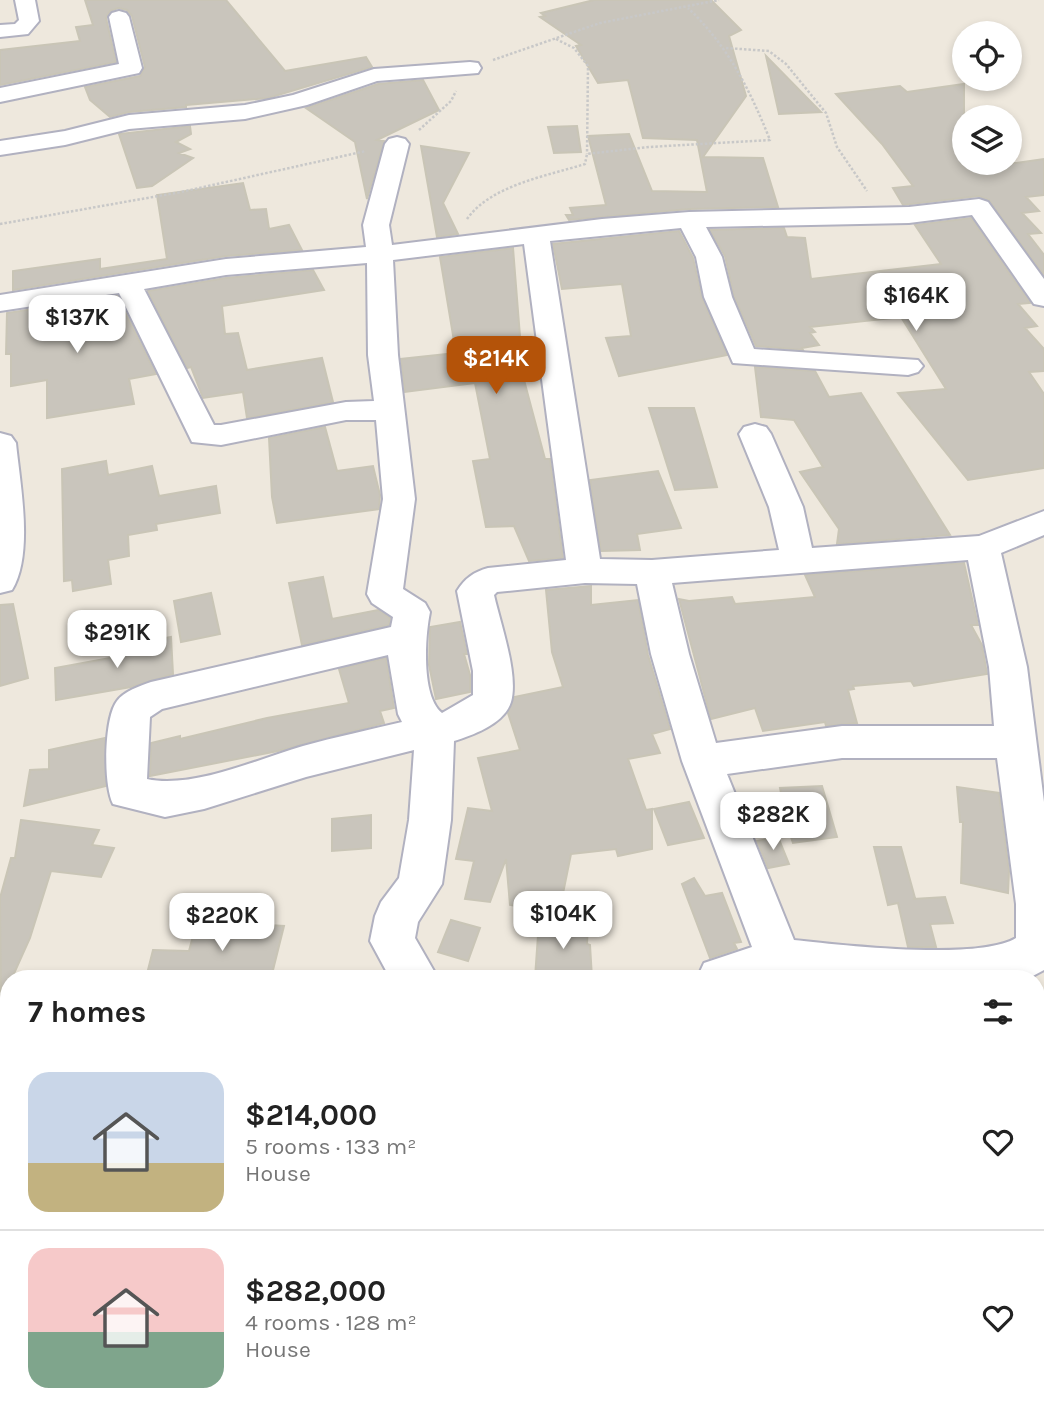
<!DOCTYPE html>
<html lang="en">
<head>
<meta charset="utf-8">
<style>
  body { margin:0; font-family:Karla,sans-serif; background:#f6f6f6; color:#222; height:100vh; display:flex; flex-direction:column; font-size:26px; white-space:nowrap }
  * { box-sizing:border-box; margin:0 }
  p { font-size:23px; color:#767676 }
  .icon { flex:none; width:38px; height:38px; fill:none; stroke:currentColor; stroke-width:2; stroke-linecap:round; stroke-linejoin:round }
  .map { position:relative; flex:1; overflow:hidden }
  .details { position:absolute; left:0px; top:970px; width:1045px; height:450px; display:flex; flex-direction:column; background:#fff; border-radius:28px 28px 0 0; box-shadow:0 4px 10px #0003 }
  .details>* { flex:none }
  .fabs { position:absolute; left:952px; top:21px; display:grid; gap:14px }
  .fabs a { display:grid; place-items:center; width:70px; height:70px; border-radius:50%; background:#fff; box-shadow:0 4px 10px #0003; font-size:35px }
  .price { position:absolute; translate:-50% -60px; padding:0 16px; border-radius:14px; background:#fff; color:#222; font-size:23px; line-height:46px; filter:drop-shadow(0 2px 4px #0008) }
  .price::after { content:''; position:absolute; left:50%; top:42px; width:21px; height:16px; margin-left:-10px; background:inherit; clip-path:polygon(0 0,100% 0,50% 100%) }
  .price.active { background:#b45309; color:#fff }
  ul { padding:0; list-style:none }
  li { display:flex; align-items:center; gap:21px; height:175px; padding:0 28px }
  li+li { border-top:2px solid #e0e0e0 }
  li span { display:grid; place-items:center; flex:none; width:196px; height:140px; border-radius:21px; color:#555 }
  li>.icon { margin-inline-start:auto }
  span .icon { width:84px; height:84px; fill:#fffc; stroke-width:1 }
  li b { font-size:30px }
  h2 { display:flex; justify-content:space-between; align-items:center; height:84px; padding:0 28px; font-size:30px }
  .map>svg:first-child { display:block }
</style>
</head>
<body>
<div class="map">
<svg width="1044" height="1419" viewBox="0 0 1044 1419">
  <rect width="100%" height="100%" fill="#eee8dd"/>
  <path fill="#c9c5bc" stroke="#c9c5b6" stroke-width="2" d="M 85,0 L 226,0 L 285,71 L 366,57 L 372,67 L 268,98 L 186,105 L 186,107 L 129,112 L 110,117 L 90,100 L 85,87 L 140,76 L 145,67 L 132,16 L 127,10 L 118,8 L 110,11 L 106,18 L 116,62 L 0,85 L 0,50 L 80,41 L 76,27 L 93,25 Z
    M 594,0 L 711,0 L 741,30 L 729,36 L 746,96 L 703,157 L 763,158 L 778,207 L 689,209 L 569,220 L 566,215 L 573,215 L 570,208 L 606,205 L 588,136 L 629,134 L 652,191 L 707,192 L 697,140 L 643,138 L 628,80 L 598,83 L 576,46 L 581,45 L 540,17 L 545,16 L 541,13 Z
    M 766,56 L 821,112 L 779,114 Z
    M 423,80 L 439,110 L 377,140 L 384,141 L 367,199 L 355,142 L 306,108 L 378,84 Z
    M 964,84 L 964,163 L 1016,163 L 1044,159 L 1044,195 L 1026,197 L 1039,211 L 1022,213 L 1041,233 L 1028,234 L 1044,255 L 1044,275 L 989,200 L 979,196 L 903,205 L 893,188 L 913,186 L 882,144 L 836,94 L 900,86 L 907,92 Z
    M 190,126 L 191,134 L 176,142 L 190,149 L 179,153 L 193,158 L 152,186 L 137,188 L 119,134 Z
    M 577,126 L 581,152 L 554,153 L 548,127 Z
    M 421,146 L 469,153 L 443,203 L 458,234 L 437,237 Z
    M 243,183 L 250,210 L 266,209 L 269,229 L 289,225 L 302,250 L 226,256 L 13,290 L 13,271 L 100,259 L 100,269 L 167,259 L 157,195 Z
    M 971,218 L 1030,303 L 1018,304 L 1037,326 L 1025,328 L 1044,349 L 1044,371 L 1029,372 L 1044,394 L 1044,468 L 968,480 L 898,393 L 946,389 L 901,317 L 810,327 L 815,332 L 810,333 L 819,345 L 802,348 L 803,350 L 756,346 L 734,296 L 725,256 L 710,230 L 784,228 L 787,237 L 805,238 L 811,279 L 941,264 L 915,225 Z
    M 679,231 L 693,258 L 702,298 L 727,355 L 619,376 L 606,338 L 631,336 L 622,284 L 562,289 L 553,244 Z
    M 513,248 L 521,349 L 535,349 L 539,379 L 524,380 L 545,459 L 550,459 L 563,558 L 529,561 L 514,526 L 486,527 L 473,461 L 490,459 L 475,383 L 405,392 L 401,359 L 456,353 L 440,257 Z
    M 313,270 L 324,290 L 222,306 L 225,334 L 238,333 L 247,370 L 322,358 L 333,402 L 247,418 L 243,392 L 203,398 L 191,367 L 187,368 L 148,291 L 226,278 Z
    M 117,296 L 156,374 L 129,379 L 134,404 L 47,418 L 47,380 L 11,386 L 11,354 L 6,354 L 7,313 Z
    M 755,367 L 815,371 L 829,397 L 861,393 L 950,535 L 837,544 L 839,529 L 800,472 L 823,467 L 794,420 L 761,417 Z
    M 649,408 L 694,408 L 717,487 L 675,490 Z
    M 325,427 L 337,471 L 373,466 L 380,495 L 379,509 L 277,523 L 272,497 L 269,438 Z
    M 106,461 L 108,475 L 152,466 L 159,496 L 216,486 L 220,513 L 156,524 L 157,530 L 128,535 L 129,556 L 108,560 L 111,584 L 73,591 L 72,580 L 64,581 L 62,469 Z
    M 658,471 L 681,528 L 637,534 L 640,550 L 601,551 L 590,480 Z
    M 964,563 L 978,625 L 971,625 L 982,645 L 987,674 L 914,686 L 911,681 L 853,686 L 854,689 L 848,690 L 857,723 L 826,726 L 825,722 L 763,731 L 755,708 L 711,719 L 679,599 L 689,601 L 732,597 L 735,604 L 815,597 L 805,575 Z
    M 323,577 L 332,619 L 378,610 L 390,618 L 389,625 L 302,645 L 289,583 Z
    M 591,586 L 591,605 L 638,600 L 648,655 L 670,729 L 652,734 L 660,753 L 628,759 L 646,810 L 652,809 L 652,849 L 618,856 L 616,849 L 571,854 L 559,913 L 510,905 L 506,859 L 490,902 L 465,899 L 474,861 L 456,859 L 468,808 L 492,811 L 478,758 L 520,750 L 508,713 L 514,697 L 563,687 L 552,652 L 546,590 Z
    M 211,593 L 220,634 L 181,642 L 174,601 Z
    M 13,604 L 28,678 L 0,686 L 0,605 Z
    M 460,622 L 467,654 L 464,654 L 470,675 L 470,692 L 436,699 L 429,665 L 430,627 Z
    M 171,637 L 173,674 L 131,687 L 56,700 L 55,668 L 121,656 L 121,646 Z
    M 386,658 L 394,708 L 380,711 L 384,723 L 278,751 L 150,776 L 151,743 L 180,736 L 180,739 L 267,718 L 349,703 L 339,669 Z
    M 105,738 L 106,786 L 24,806 L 30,770 L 49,769 L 49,750 Z
    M 822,786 L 837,837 L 793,843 L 784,817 L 786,817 L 780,788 Z
    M 957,787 L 999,793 L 1009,871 L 1008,893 L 961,883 L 963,822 L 960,822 Z
    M 689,802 L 704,838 L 668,845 L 654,809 Z
    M 371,815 L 371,848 L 332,851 L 332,819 Z
    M 21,820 L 99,830 L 92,845 L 114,848 L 101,877 L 51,871 L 30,938 L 12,978 L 9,978 L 1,1005 L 0,898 L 11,858 L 15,858 Z
    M 778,837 L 789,864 L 768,868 L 757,841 Z
    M 874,847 L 901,847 L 915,898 L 913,899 L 945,897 L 953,923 L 930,924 L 936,947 L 908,947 L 898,903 L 888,905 Z
    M 694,878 L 705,896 L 722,893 L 741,942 L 734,943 L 737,949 L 710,958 L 682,884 Z
    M 451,920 L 480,928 L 468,961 L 438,952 Z
    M 197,921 L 284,926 L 271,978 L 146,978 L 153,950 L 189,951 Z
    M 539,921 L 588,925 L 587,944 L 590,945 L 592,978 L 535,978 Z"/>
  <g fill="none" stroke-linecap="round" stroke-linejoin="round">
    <g stroke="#b1b1c0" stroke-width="4">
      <path id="street" d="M 15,0 L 35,0 L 39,21 L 28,34 L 0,37 L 0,25 L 15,24 L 19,20 Z
        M 119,11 L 126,13 L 129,17 L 142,68 L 139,73 L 0,102 L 0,88 L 119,64 L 109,17 L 112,13 Z
        M 470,62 L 478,63 L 481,68 L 478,73 L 377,81 L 307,105 L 245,119 L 129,129 L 65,145 L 0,155 L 0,141 L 65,131 L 129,115 L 245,105 L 293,95 L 374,69 Z
        M 397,137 L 405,139 L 409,144 L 389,225 L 392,245 L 602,219 L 689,212 L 909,207 L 979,199 L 988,202 L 1044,279 L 1044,306 L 1034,304 L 972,215 L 909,223 L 706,227 L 722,257 L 732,297 L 754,349 L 918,360 L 923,366 L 918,372 L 908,375 L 733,363 L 704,297 L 696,257 L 681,228 L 550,241 L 600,559 L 652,560 L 779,550 L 769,507 L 739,434 L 744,427 L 755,424 L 766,427 L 771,434 L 803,507 L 812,548 L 979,536 L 1044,511 L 1044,535 L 1001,553 L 1027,667 L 1044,802 L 1044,970 L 1029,978 L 697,978 L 704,963 L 752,947 L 682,761 L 651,654 L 637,584 L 585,583 L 497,592 L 494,595 C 500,622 519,675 511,702 C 504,724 473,735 454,741 L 451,820 L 442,884 L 418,922 L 415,938 L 438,978 L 390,978 L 370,941 L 375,916 L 381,902 L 399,878 L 409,820 L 414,750 L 306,777 L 204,809 L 165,817 L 113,804 C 103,785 104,718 117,701 C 124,691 140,686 151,682 L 391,627 L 393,617 L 372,603 L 367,594 L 383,499 L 376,420 L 346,420 L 221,445 L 192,442 L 119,293 L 0,311 L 0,295 L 226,259 L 366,247 L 363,225 L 385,144 L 389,139 ZM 524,244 L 566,560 L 488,568 C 474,572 465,578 457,591 L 473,671 L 473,695 L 442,713 C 421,696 425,637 430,612 L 425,603 L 403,589 L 415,499 L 398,355 L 393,260 ZM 367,263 L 368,355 L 374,401 L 346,402 L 221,425 L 214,425 L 144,289 L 226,275 ZM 968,560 L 989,667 L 994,726 L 842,726 L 716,743 L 689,654 L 672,583 ZM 388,655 L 398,714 L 402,722 C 369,730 335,737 303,746 C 258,759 193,789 147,779 L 150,717 L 162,709 ZM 842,758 L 997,758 L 1016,904 L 1016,938 C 978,961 840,945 794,940 L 727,774 Z
        M 0,433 L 11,436 L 16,443 C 20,484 34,554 12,590 L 0,593 Z
        M 9,1238 L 9,1292 L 0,1294 L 0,1240 Z
        M 425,1410 L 483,1410 L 483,1419 L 425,1419 Z"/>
    </g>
    <path stroke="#c8c8c8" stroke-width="2.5" stroke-dasharray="2.5 2" stroke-linecap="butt" d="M 556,39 L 574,48 L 588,66 L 587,154
      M 726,48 L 769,51 L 786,64 L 826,113 L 837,147 L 867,191
      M 493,60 L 600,23 L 719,0
      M 419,130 L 451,101 L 456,91
      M 467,219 C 491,185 547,176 585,164 L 587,154 L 649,147 L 770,140 C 750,90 728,46 688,8
      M 0,224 L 181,192 L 366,151"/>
    <use href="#street" fill="#fff" fill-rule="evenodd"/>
  </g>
</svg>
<div class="fabs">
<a><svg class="icon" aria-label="locate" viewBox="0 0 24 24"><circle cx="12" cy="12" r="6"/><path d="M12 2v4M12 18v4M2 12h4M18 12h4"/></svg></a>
<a><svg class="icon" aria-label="layers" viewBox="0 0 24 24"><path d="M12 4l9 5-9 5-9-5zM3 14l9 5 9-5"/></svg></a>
</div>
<b class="price" style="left:916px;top:333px">$164K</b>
<b class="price" style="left:77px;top:355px">$137K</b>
<b class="price active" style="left:496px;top:396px">$214K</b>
<b class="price" style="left:117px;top:670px">$291K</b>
<b class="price" style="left:773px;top:852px">$282K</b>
<b class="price" style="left:563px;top:951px">$104K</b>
<b class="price" style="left:222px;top:953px">$220K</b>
<section class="details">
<h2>7 homes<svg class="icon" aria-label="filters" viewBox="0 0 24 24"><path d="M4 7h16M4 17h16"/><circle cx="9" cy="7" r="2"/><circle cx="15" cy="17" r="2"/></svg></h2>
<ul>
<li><span style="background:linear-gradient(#c9d6e8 65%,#c2b280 0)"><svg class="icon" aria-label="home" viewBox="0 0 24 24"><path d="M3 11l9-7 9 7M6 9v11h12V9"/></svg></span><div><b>$214,000</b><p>5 rooms · 133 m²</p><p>House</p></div><svg class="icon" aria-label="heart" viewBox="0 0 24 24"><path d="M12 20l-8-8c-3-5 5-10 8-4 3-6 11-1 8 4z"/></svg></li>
<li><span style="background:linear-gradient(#f6c9c9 60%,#7fa58c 0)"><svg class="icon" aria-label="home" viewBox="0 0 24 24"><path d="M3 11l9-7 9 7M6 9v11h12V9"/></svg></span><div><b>$282,000</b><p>4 rooms · 128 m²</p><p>House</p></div><svg class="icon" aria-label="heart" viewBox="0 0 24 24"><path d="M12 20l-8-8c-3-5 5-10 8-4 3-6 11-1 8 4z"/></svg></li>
</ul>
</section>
</div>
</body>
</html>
